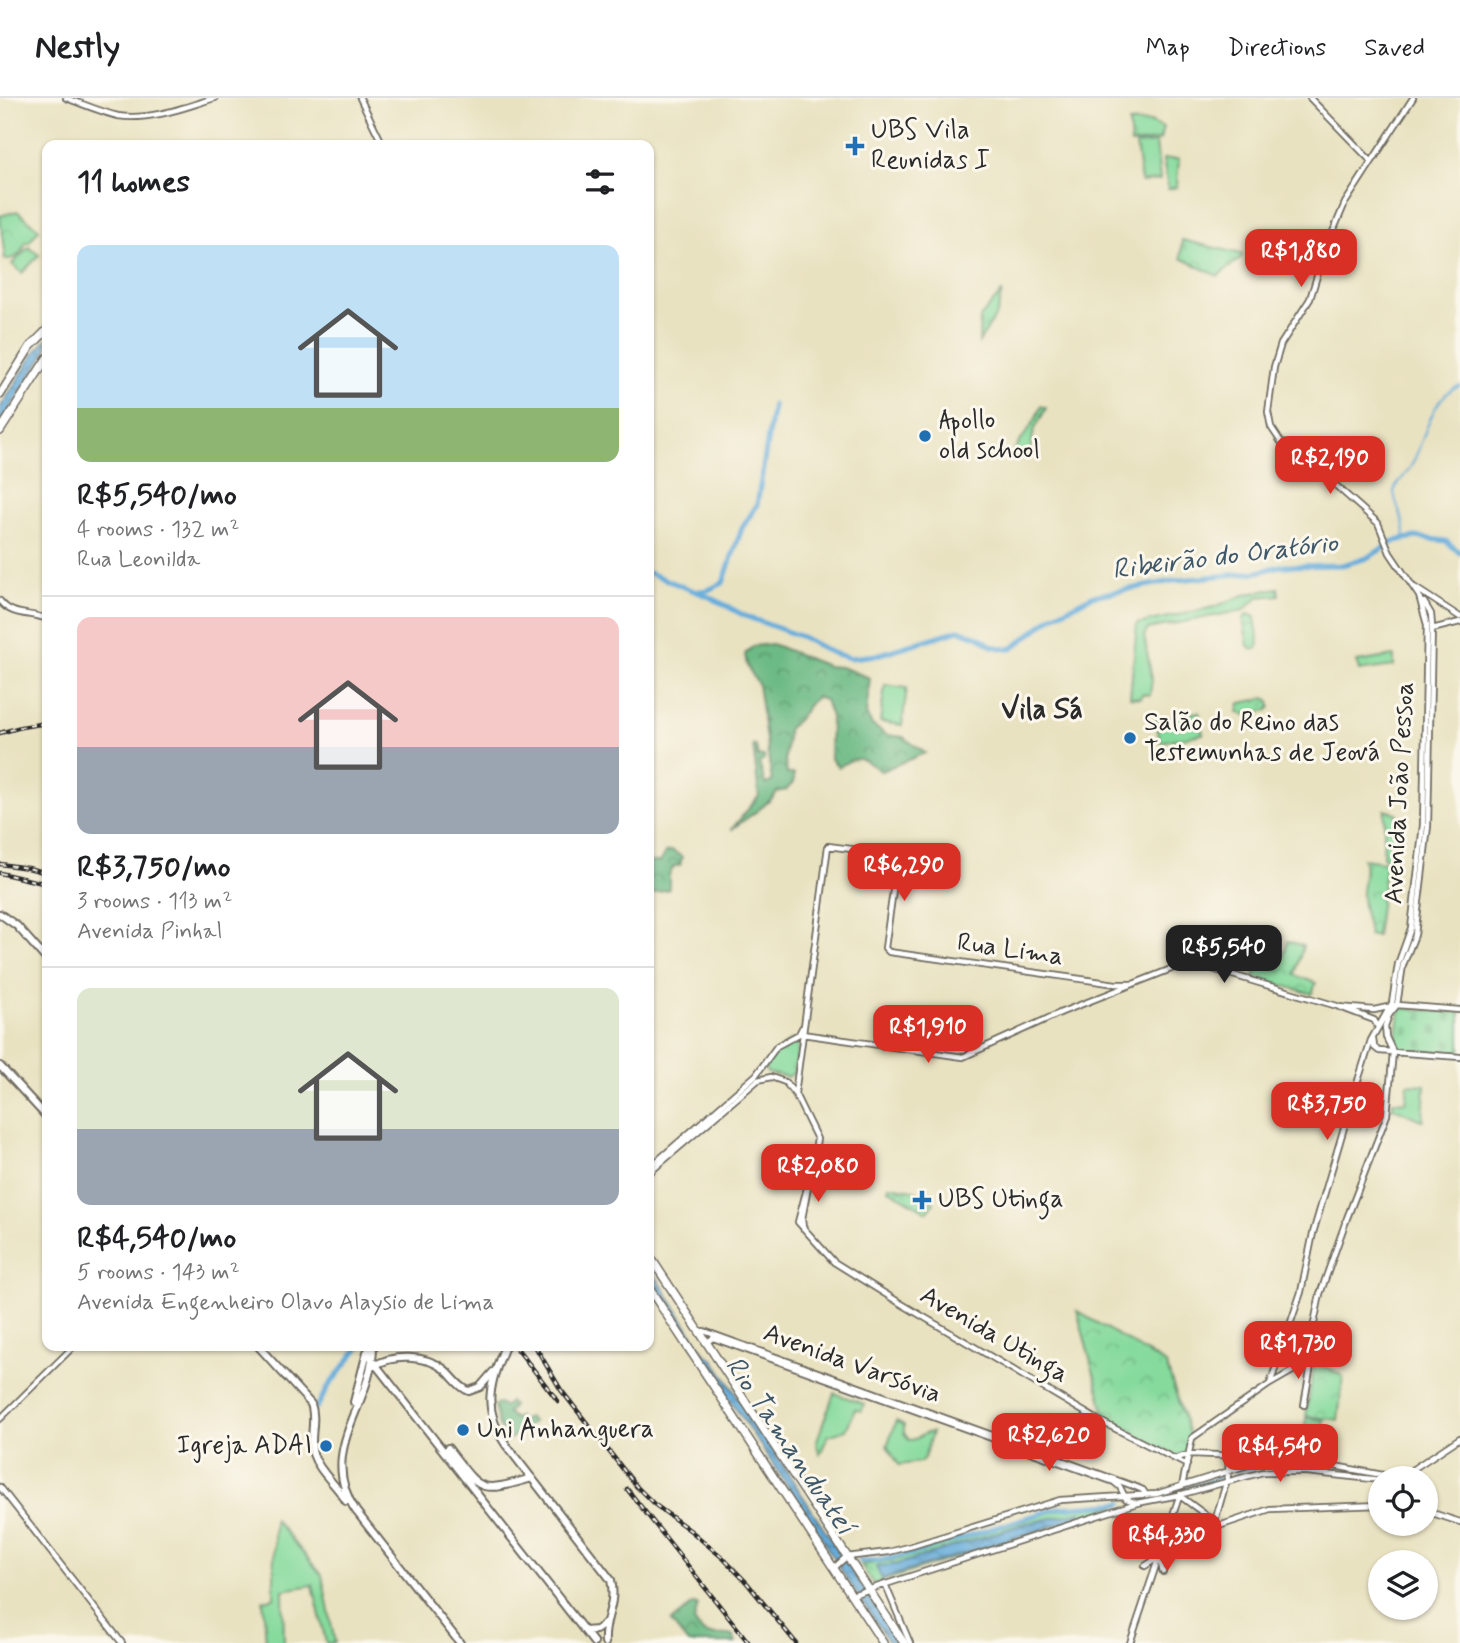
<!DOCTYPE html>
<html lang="en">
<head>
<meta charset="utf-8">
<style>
  body { margin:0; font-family:Mynerve,sans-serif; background:#f2f2f2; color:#202124; height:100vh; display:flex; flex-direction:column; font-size:26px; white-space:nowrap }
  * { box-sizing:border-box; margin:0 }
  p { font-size:23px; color:#757577 }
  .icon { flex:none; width:38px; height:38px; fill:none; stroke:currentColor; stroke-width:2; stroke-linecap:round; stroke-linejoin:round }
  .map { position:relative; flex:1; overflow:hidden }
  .details { position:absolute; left:42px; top:42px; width:612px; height:1211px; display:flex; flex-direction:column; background:#fff; border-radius:14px; box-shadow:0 2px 5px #0004 }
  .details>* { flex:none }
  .tools { position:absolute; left:1368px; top:1368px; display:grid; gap:14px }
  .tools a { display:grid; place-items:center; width:70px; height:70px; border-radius:50%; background:#fff; box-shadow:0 2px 5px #0004; font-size:35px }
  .price { position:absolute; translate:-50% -60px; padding:0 16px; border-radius:14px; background:#d93025; color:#fff; font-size:23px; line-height:46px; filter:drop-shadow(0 2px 4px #0008) }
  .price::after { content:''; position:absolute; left:50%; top:42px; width:21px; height:16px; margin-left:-10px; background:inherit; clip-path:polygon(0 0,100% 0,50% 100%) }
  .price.selected { background:#222; color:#fff }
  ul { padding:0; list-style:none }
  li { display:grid; align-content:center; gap:14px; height:371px; padding:0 35px }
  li+li { border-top:2px solid #e0e0e0 }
  li span { display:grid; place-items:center; height:217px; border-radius:14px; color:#555 }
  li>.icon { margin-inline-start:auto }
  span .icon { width:126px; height:126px; fill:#fffc; stroke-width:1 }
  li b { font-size:30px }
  h2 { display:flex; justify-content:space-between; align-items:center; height:84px; padding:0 35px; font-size:30px }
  header { display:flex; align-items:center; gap:42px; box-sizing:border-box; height:98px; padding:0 35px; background:#fff; border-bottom:2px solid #e0e0e0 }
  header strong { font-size:33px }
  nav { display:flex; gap:38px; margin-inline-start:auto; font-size:24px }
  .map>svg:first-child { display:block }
</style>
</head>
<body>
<header>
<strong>Nestly</strong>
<nav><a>Map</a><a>Directions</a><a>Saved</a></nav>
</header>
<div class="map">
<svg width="1460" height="1545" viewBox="0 0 1460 1545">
  <defs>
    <pattern id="forest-crowns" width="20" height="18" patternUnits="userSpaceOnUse" patternTransform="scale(1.75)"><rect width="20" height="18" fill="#6cba84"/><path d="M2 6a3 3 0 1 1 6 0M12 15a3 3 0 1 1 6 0" fill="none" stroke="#59976c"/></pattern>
    <pattern id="cemetery-stones" width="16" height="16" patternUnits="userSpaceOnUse" patternTransform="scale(1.75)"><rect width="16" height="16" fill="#85da9c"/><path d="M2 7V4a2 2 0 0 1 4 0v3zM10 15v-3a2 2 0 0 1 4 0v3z" fill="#73bb87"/></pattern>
    <pattern id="park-crowns" width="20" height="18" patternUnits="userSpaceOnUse" patternTransform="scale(1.75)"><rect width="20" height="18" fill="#85da9c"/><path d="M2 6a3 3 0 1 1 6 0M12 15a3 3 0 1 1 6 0" fill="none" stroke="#73bb87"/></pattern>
    <pattern id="water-waves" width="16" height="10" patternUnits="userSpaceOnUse" patternTransform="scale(1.75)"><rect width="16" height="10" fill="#63acdb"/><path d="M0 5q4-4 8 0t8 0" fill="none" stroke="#528cb2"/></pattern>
  </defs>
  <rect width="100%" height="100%" fill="#fbf7ec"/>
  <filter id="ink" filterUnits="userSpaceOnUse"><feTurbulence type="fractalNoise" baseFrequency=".0143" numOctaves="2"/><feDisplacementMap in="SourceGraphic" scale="14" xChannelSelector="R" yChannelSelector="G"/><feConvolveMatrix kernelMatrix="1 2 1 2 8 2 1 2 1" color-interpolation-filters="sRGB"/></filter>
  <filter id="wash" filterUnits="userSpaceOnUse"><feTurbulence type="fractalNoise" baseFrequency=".00686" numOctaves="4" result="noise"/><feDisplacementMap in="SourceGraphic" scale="28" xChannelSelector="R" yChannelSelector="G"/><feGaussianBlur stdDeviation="1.57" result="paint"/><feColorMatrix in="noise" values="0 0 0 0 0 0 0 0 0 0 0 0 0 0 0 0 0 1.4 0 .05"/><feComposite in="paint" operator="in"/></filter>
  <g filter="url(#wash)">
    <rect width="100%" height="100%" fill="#e9e2c1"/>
    <path fill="#85da9c" stroke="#588264" stroke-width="2" d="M 1156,45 L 1160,82 L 1141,84 L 1136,47 Z
      M 1163,61 L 1179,61 L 1177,89 L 1168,91 Z
      M 29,149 L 39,157 L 22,175 L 12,166 Z
      M 1278,490 L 1279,497 L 1258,499 L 1244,512 L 1148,531 L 1144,538 L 1152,581 L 1150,597 L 1142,596 L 1141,600 L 1130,599 L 1137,526 L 1214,509 L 1244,497 Z
      M 885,587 L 907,590 L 902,627 L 880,624 Z
      M 1199,614 L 1203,636 L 1160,644 L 1156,621 Z
      M 1385,712 L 1397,715 L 1392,761 L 1383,759 Z
      M 1408,986 L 1425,987 L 1423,1023 L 1392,1009 L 1393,1003 L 1406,1004 Z
      M 834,1295 L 864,1306 L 861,1313 L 855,1311 L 846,1332 L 828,1338 L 820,1356 L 816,1345 Z
      M 896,1323 L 904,1327 L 904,1335 L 909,1342 C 919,1342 923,1334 932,1334 L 924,1360 L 920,1364 L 899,1367 L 887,1348 Z
      M 274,1421 L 322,1477 L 335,1545 L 326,1545 L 313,1487 L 283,1492 L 284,1545 L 266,1545 L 263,1502 L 274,1500 Z"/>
    <path fill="url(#forest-crowns)" stroke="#4c7258" stroke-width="2" d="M 772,546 L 827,568 L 841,569 L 870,580 L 866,616 L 872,627 L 887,637 L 903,639 L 925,655 L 881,673 C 864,661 858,655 839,669 L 830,660 L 831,619 L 825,602 L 816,599 C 805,609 800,623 788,630 L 785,661 L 787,676 L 794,676 L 794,684 L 786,692 L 777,694 C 769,707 744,721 731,732 L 759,698 L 753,647 L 756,648 L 758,659 L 764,658 L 764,662 L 759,665 L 765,686 L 772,684 L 758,586 L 747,568 L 745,556 L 753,548 Z
      M 673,753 L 682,759 L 680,768 L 674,768 L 669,777 L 669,791 L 649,797 L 649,764 L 660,764 L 666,754 Z
      M 509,1304 L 513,1308 L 507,1315 L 515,1321 L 518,1319 L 520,1323 L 528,1319 L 533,1324 L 508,1342 L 499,1329 L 494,1307 L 499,1306 L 504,1309 Z
      M 693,1506 L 698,1507 L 694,1523 C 706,1545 715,1533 733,1538 L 736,1545 L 688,1545 L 671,1524 Z"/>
    <path fill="url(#cemetery-stones)" stroke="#588264" stroke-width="2" d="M 1400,910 L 1460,915 L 1460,956 L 1396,951 Z"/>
    <path fill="url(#park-crowns)" stroke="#588264" stroke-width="2" d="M 1150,24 L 1163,30 L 1160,42 L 1131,46 L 1129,25 Z
      M 17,113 L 39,131 L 29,144 L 26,144 C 22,155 15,162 5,161 L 0,118 Z
      M 1182,142 L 1242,156 L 1242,159 L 1218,178 L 1181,160 Z
      M 1002,194 L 997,216 L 979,244 L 980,220 Z
      M 1041,308 L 1046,310 L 1034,333 L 1029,356 L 1015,357 L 1013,354 L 1035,322 Z
      M 1248,516 L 1255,519 L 1259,545 L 1258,549 L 1254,551 L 1248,548 L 1243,521 Z
      M 1394,558 L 1394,568 L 1359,573 L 1357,564 Z
      M 1266,600 L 1270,603 L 1271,609 L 1268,612 L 1244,617 L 1238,614 L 1240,605 Z
      M 1363,761 L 1386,764 L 1376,838 L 1369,838 C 1368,823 1361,810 1362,794 C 1363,783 1367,771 1363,761 Z
      M 1288,843 L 1303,848 L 1295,877 L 1316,885 L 1312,896 L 1254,879 L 1258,867 L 1279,872 Z
      M 791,942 L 795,942 L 799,946 L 794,975 L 787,979 L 767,975 L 765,970 C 772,958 780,950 791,942 Z
      M 889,1088 L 913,1092 L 934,1105 L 927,1114 L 888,1091 Z
      M 1077,1213 L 1166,1266 L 1190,1339 L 1187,1355 L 1177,1358 L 1107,1323 Z
      M 1319,1266 L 1343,1278 L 1338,1322 L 1306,1318 L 1314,1268 Z
      M 1306,1320 L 1324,1322 L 1321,1347 L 1303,1345 Z
      M 1121,1407 L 873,1486 L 861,1467 L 896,1462 L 1061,1411 Z"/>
    <path fill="url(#water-waves)" stroke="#476c83" stroke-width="2" d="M 47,241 L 47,252 L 0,326 L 0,310 L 35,254 Z
      M 649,1168 L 705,1256 L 713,1261 L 899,1545 L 889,1544 L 830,1455 L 822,1439 L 649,1182 Z
      M 1081,1414 L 1077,1420 L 882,1481 L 876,1469 L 898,1466 L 1024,1426 Z"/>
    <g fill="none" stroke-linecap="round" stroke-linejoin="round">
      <path stroke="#63acdb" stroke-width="2" d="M 1404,441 C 1408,425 1395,410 1394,393 C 1398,384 1405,378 1410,370 C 1425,346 1429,297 1460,288
        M 1279,1366 L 1346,1374
        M 1233,1376 L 1266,1367"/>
      <path stroke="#63acdb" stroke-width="5" d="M 649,475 L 712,500 L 745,518 L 802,539 L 832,555 L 850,560 L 877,557 L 959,532 L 979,539 L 992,548 L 1007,551 L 1013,550 L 1053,518 L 1092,498 L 1178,482 L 1258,474 L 1280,468 L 1342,467 L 1367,460 L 1395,443 L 1415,439 L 1446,443 L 1460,455
        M 699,493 L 708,492 L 723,485 L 742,430 L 757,407 L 773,307
        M 317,1309 L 328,1289 L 360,1248
        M 1185,1392 L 1221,1380
        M 860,1463 L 881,1462 L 910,1456 L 1058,1410 L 1122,1405"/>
    </g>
  </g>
  <g filter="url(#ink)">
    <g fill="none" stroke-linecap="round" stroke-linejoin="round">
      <g stroke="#6e6b60" stroke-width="8">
        <path id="secondary" d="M 66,0 C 83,6 101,14 118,18 C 150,23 185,9 215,0
          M 360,0 L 383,47
          M 1310,0 L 1371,63
          M 1414,489 L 1460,519
          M 0,503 C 12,519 30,514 47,521
          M 1432,531 L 1460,524
          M 1397,907 L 1403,867 L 1415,837 L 1428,728 L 1432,528 L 1431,516 L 1424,504
          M 1339,909 L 1374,912 L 1397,907 L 1460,912
          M 802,936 L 963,959 L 1062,914 L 1189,864 L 1337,908 L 1374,922 L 1377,927
          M 1373,940 L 1374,949 L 1379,953 L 1460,959
          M 795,996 L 828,748 L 898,757 L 885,850 L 889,854 L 1116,886 L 1132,886
          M 649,1070 L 756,977 L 777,948 L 799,936 L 802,930
          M 649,1075 L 758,982 L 771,979 L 785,984 L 795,996 L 817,1041 L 802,1121 L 803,1130
          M 808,1086 L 798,1124 L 834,1164 L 900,1205 L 1098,1322 L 1187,1367
          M 701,1234 L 704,1233 L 1136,1389 L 1143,1392 L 1146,1397
          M 707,1244 L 713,1240 L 1114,1384 L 1120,1389 L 1126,1401 L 1137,1405
          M 1270,1286 L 1301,1194 L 1313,1135 L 1355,992 L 1371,942 L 1392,905 L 1398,866 L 1411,830 L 1423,727 L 1427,527 L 1419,498 L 1390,455 L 1378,425 L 1332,384 L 1312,358 L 1281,344 L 1271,329 L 1268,314 L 1274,269 L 1281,246 L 1310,201 L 1324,155 L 1345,105 L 1413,0
          M 1304,1307 L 1311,1267 L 1308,1255 L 1320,1196 L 1347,1120 L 1387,1017 L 1393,954 L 1386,939 L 1385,928 L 1389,917 L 1397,907
          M 0,1321 L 74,1248
          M 1229,1358 L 1228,1378 L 1213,1430 L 1270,1411 L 1381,1407
          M 1177,1360 L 1190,1356 L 1269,1359
          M 1398,1381 L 1460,1340
          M 1182,1388 L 1192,1340 L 1270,1286 L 1310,1263
          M 0,1389 L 122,1545
          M 1180,1398 L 1214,1423
          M 1426,1413 L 1460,1424
          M 1145,1468 L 1159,1459 L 1163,1474
          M 834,1470 L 846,1459 L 889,1454 L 912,1448 L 1060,1402 L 1156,1396 L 1267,1361 L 1313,1364 L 1399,1380
          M 885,1486 L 910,1545
          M 852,1497 L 1137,1405 L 1179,1397 L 1263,1374 L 1306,1374 L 1381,1382
          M 1130,1545 L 1180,1396"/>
      </g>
      <g stroke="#6e6b60" stroke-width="10">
        <path id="primary" d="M 0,816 L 17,828 L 47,862
          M 0,968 L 47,1019
          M 258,1248 L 311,1306 C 317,1322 309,1339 313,1356 C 319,1374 337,1387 346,1403
          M 368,1248 L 372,1262 L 594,1545
          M 373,1248 C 373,1308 315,1352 356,1413 L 460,1545
          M 505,1248 C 490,1285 481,1310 506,1347 L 611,1482 C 617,1507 603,1521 605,1545
          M 374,1268 C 392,1256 426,1257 444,1271 C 453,1278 458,1289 469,1293 L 480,1289 L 493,1274
          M 354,1304 L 367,1254
          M 448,1350 C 481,1393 477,1396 532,1380
          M 585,1533 L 596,1532 L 606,1525"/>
      </g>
      <g stroke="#6e6b60" stroke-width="10">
        <path id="highway" d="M 0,297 L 30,249 L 47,232
          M 0,333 L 47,260
          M 649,1157 L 904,1545
          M 649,1190 L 883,1545"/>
      </g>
      <use href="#secondary" stroke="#fff" stroke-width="4.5"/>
      <use href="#primary" stroke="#fff" stroke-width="6"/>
      <use href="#highway" stroke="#fff" stroke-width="7"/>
      <g stroke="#2b2b2b" stroke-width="4.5">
        <path id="rail" d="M 0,635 L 21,629 L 47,625
          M 0,766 L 28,770 L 47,775
          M 0,775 L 47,786
          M 515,1248 L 558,1303
          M 535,1248 L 561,1292 L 637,1389 L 654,1406 L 691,1433 L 723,1460 L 747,1485 L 796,1545
          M 627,1391 L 749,1545"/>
      </g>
      <use href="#rail" stroke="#fbf7ec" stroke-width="2" stroke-dasharray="5" stroke-linecap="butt"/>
    </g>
  </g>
  <g fill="#1f6fb2" stroke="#fbf7ec" stroke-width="2.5">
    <path d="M851.5 37.5h7v7h7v7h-7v7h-7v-7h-7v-7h7z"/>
    <circle cx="925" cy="338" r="7"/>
    <circle cx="1130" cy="640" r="7"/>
    <path d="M918.5 1091.5h7v7h7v7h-7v7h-7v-7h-7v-7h7z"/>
    <circle cx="463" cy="1332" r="7"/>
    <circle cx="326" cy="1348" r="7"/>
  </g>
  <g text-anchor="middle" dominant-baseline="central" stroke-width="6" stroke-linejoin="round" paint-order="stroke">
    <g font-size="26" fill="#2b2b2b" stroke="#fbf7ec" text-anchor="start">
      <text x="871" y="33">UBS Vila<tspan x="871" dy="30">Reunidas I</tspan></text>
      <text x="939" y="323">Apollo<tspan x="939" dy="30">old school</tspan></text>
      <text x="1144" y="625">Salão do Reino das<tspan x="1144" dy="30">Testemunhas de Jeová</tspan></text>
      <text x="938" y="1102">UBS Utinga</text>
      <text x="477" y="1332">Uni Anhanguera</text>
      <text x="312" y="1348" text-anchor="end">Igreja ADAI</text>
    </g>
    <g font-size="26" fill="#2b2b2b" stroke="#fbf7ec">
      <text transform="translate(1400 695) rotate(-87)">Avenida João Pessoa</text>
      <text transform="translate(1010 852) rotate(8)">Rua Lima</text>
      <text transform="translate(994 1237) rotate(30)">Avenida Utinga</text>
      <text transform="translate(852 1266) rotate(20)">Avenida Varsóvia</text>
    </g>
    <g font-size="28" font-style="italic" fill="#3f5869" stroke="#fbf7ec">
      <text transform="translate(1225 459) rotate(-7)">Ribeirão do Oratório</text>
      <text transform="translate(789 1348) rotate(56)">Rio Tamanduateí</text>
    </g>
    <g font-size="28" font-weight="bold" fill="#2b2b2b" stroke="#fbf7ec">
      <text x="1042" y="612">Vila Sá</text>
    </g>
  </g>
</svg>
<div class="tools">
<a><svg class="icon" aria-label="locate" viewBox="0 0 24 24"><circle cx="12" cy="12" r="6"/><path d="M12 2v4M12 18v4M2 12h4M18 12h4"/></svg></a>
<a><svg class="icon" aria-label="layers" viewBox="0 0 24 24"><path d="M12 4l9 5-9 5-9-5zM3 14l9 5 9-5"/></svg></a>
</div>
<b class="price" style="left:1301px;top:191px">R$1,880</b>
<b class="price" style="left:1330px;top:398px">R$2,190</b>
<b class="price" style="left:904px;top:805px">R$6,290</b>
<b class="price selected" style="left:1224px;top:887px">R$5,540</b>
<b class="price" style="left:928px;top:967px">R$1,910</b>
<b class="price" style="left:1327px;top:1044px">R$3,750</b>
<b class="price" style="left:818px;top:1106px">R$2,080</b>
<b class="price" style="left:1298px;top:1283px">R$1,730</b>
<b class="price" style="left:1049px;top:1375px">R$2,620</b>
<b class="price" style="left:1280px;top:1386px">R$4,540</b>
<b class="price" style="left:1167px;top:1475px">R$4,330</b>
<section class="details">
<h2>11 homes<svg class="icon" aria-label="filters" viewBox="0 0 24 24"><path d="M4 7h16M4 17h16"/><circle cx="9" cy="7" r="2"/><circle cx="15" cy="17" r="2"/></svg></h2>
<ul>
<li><span style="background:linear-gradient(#bfe0f5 75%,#8fb573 0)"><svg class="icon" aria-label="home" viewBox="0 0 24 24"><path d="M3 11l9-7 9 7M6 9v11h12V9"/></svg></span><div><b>R$5,540/mo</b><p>4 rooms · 132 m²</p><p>Rua Leonilda</p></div></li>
<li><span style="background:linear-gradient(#f6c9c9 60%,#9aa5b1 0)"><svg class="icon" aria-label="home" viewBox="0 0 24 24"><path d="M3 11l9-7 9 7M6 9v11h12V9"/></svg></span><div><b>R$3,750/mo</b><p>3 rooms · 113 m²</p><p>Avenida Pinhal</p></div></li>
<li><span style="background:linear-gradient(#dfe7d0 65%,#9aa5b1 0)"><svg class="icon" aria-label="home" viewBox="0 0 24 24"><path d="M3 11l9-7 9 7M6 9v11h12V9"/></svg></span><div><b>R$4,540/mo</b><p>5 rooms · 143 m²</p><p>Avenida Engenheiro Olavo Alaysio de Lima</p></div></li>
</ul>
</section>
</div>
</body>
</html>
